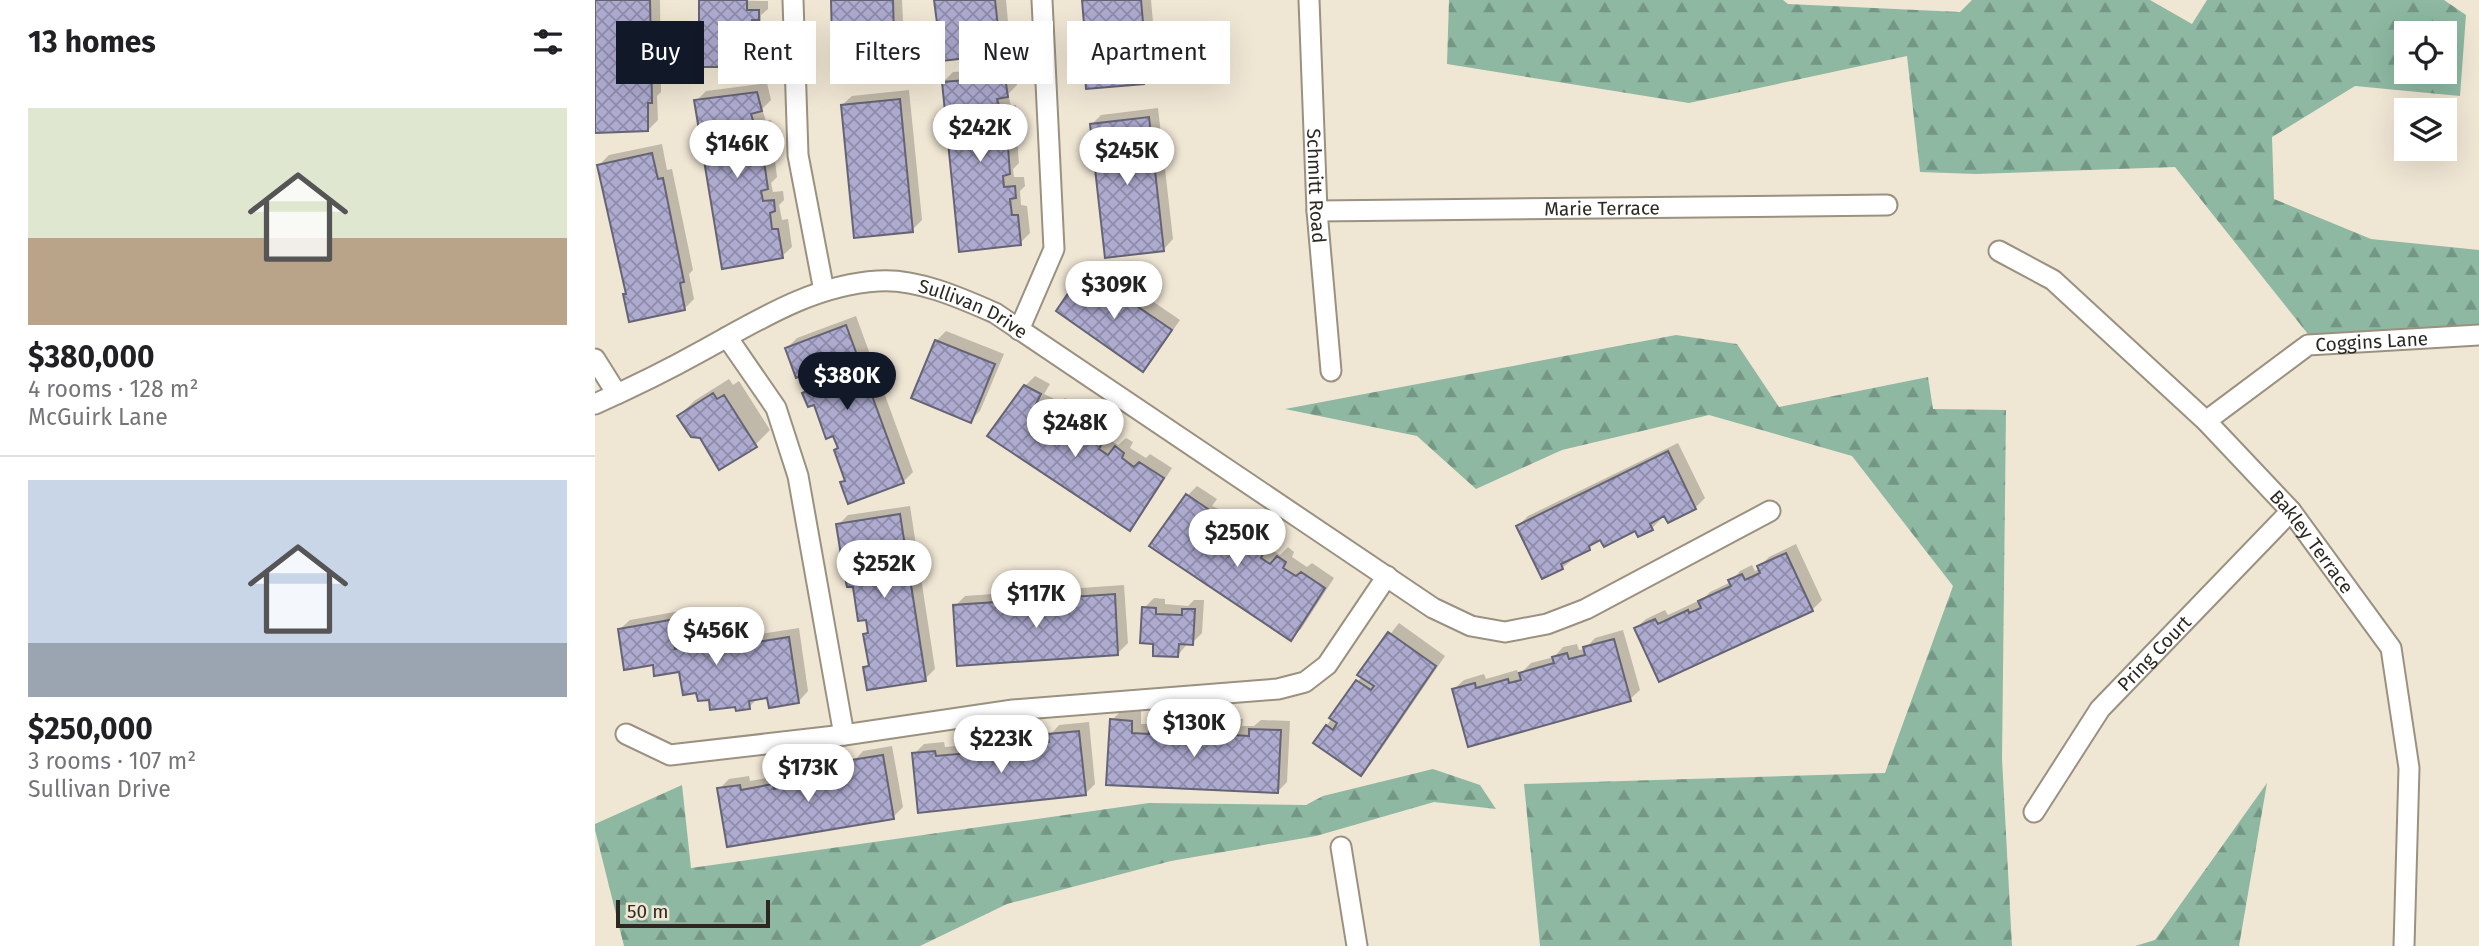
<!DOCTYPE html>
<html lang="en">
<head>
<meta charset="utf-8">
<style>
  body { margin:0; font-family:"Fira Sans",sans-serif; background:#f2f2f2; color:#202124; height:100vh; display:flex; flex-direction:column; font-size:26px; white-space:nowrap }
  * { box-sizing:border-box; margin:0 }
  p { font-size:23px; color:#757577 }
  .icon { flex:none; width:38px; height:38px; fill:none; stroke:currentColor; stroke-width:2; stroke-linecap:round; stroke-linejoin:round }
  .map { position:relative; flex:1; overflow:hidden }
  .side { display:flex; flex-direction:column; background:#fff; width:595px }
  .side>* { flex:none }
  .top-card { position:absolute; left:21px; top:21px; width:665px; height:63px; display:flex; gap:14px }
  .buttons { position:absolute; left:1799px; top:21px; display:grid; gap:14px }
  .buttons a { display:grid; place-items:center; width:63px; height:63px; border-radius:0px; background:#fff; box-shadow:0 7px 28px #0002; font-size:35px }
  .scale { position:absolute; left:21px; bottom:18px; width:154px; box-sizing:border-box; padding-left:7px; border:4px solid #2c2821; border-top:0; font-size:19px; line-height:24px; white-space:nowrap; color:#2c2821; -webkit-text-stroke:5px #f0e6d4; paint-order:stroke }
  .price { position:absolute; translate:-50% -60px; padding:0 16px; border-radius:24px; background:#fff; color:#222; font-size:23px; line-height:46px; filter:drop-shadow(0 2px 4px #0008) }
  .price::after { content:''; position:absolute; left:50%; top:42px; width:21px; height:16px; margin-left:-10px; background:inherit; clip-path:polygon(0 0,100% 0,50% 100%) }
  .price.current { background:#111827; color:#fff }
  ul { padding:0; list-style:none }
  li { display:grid; align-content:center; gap:14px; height:371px; padding:0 28px }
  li+li { border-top:2px solid #e0e0e0 }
  li span { display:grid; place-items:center; height:217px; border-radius:0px; color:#555 }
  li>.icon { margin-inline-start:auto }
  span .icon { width:126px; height:126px; fill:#fffc; stroke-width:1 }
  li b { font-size:30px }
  h2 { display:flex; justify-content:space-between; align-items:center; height:84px; padding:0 28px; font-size:30px }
  .pill { padding:0 24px; border-radius:0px; background:#fff; box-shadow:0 7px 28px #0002; font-size:24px; line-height:63px }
  .pill.current { background:#111827; color:#fff }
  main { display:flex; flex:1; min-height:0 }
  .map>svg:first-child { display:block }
</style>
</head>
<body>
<main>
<section class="side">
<h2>13 homes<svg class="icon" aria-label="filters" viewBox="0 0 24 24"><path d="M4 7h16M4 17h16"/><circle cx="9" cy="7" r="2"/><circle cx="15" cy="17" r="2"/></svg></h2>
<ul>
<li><span style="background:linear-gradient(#dfe7d0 60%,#b9a48a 0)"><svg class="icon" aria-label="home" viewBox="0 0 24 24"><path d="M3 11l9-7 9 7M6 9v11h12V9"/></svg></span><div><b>$380,000</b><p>4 rooms · 128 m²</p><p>McGuirk Lane</p></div></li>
<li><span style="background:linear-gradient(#c9d6e8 75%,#9aa5b1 0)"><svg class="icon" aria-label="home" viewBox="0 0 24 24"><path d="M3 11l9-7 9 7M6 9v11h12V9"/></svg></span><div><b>$250,000</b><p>3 rooms · 107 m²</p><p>Sullivan Drive</p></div></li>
</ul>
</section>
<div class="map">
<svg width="1884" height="946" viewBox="0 0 1884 946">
  <defs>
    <pattern id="forest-firs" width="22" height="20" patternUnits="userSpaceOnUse" patternTransform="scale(1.75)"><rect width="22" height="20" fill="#8eb8a2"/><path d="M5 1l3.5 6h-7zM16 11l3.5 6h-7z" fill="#749684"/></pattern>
    <pattern id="building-cross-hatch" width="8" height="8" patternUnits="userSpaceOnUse" patternTransform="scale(1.75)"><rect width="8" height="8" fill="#aeabd1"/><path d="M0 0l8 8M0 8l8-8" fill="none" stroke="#8e8ba9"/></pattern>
  </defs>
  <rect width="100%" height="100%" fill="#f0e6d4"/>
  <path fill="url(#forest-firs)" fill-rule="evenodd" d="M 854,0 L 1188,0 L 1193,4 L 1365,12 L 1377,0 L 1555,0 L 1597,24 L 1612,0 L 1849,0 L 1871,15 L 1865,96 L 1760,86 L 1677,137 L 1679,199 L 1776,239 L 1884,250 L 1884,339 L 1716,338 L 1580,167 L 1381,174 L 1325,172 L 1312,56 L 1094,103 L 852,64 ZM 1811,33 L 1850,33 L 1850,72 L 1811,72 Z
    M 1081,335 L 1142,344 L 1184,407 L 1333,377 L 1338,409 L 1411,410 L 1407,759 L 1417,946 L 945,946 L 929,784 L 1290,773 L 1358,586 L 1257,456 L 1114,415 L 967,450 L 881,489 L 822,436 L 690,409 Z
    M 838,769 L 885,785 L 901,809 L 839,802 L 721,836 L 576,861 L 412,904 L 325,946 L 29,946 L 0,830 L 0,824 L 87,785 L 96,868 L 554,803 L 711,805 L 728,796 Z
    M 1672,783 L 1644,946 L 1540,946 L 1560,940 Z"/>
  <path fill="#0003" d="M 0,0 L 65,0 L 66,92 L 62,96 L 63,120 L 53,130 L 0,131 Z
    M 106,0 L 173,1 L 173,9 L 166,15 L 166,29 L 173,29 L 173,56 L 163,66 Z
    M 237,0 L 307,0 L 310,63 L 300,73 Z
    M 340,0 L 411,0 L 415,43 L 405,53 Z
    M 489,0 L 556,0 L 560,44 L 556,48 L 558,73 L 548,82 L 491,61 L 494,58 Z
    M 419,68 L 422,85 L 413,94 L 416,106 L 421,105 L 423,123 L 414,132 L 415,138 L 422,138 L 424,163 L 418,169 L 419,177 L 429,177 L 430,186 L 425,191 L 426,205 L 432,206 L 435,233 L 425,243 L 348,82 L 358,72 Z
    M 172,83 L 176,100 L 167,109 L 171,121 L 176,120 L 179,138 L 170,146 L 171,153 L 179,152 L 182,177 L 176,183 L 178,192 L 188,191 L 189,200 L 184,205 L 187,220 L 193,219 L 197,247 L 187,256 L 101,101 L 111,91 Z
    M 314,90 L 327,220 L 317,230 L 247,105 L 257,96 Z
    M 563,108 L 578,239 L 569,249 L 496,125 L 506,115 Z
    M 67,144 L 72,170 L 77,169 L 98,270 L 94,274 L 99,299 L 89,309 L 30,294 L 32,292 L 4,165 L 14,155 Z
    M 500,262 L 585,320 L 558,359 L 548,369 L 491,272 Z
    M 261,316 L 318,472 L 308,482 L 247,483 L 251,478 L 241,450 L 244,447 L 239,434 L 220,403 L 209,393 L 215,387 L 209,373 L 192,348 L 202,338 Z
    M 351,331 L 409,354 L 385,411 L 375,421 L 341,341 Z
    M 440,376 L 455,384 L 449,394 L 466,402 L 470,398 L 485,408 L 480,416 L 491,423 L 496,418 L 516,432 L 513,439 L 523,445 L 531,438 L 538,442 L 535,448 L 551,458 L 555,454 L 577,468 L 544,519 L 534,529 L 395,436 L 430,386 Z
    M 134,379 L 138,385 L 144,381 L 175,430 L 160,445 L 106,436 L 84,416 L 99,401 Z
    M 1083,443 L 1110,498 L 1100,508 L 1070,514 L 1065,516 L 1067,518 L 1057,528 L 1041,529 L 1004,539 L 967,568 L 923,526 L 933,516 Z
    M 602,486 L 622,499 L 617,506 L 637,515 L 641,512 L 647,517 L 642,526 L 652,533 L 658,528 L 678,542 L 674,548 L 685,555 L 693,547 L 699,552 L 697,557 L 712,567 L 717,563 L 739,578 L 706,629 L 696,638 L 592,496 Z
    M 315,506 L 340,669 L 330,679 L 270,668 L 275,663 L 270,634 L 274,631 L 272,618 L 260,585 L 251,572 L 257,566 L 255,552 L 243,525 L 253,515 Z
    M 1201,544 L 1227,600 L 1217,610 L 1041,628 L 1051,619 L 1070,610 L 1073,615 L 1103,601 L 1104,603 L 1115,592 L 1136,582 L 1145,571 L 1157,565 L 1160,571 L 1165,569 L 1164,567 L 1174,557 Z
    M 529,585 L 533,643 L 523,653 L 360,606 L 370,596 Z
    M 559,598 L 570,599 L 570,604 L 593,606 L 599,600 L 609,600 L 607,633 L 597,643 L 593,643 L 583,655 L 560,642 L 549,608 Z
    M 85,611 L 89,640 L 118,635 L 119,641 L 204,628 L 213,691 L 204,701 L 174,696 L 163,698 L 154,707 L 115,698 L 103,691 L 86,670 L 59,663 L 25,629 L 35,620 Z
    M 804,623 L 850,656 L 776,764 L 766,774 L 720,742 L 767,676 L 764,674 Z
    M 1028,630 L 1045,690 L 1035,699 L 859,689 L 869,680 L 889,674 L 891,679 L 922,670 L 924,675 L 936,663 L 959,657 L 968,647 L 982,644 L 984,650 L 990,649 L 1000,638 Z
    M 527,710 L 546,711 L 546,724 L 557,724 L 566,716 L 584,717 L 583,727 L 591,728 L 598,721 L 623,722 L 623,730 L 628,730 L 638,719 L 648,719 L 647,726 L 659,726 L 666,720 L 695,721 L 692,782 L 682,792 L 513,783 L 517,720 Z
    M 494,722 L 500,784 L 490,794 L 319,754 L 329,744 L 349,742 L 350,747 L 383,744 L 383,748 L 389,748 L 398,739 L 425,737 L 433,729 L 446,728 L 447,735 L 456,734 L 464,725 Z
    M 297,746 L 308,807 L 298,817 L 124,789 L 134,779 L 154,776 L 155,781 L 188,775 L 188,780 L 193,779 L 202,770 L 228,765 L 236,757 L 250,755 L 251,762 L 259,761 L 268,751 Z"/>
  <path fill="url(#building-cross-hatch)" stroke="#656475" stroke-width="2" d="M 0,0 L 55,0 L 57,103 L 53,103 L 53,131 L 0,133 Z
    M 104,0 L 152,0 L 152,10 L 164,10 L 164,20 L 157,20 L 157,39 L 164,38 L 164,67 L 104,67 Z
    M 236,0 L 298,0 L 300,75 L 238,77 Z
    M 339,0 L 400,0 L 406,54 L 347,61 Z
    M 487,0 L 546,0 L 551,56 L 546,56 L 549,84 L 491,89 L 489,60 L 492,61 Z
    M 410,77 L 413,97 L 402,99 L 407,115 L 412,114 L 414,135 L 405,137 L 405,147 L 413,147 L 415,174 L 408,176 L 409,187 L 420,186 L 421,198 L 415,199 L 417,215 L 423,215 L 426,245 L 364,252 L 347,82 Z
    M 162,92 L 167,111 L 156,114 L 161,130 L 167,129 L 170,149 L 160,152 L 162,162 L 169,161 L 173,189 L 166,191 L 168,201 L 179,200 L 180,211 L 175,213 L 177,229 L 183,229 L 188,258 L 127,269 L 99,100 Z
    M 305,99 L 318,232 L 259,238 L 246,105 Z
    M 554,117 L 569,251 L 510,258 L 495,124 Z
    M 57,153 L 63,179 L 68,178 L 89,282 L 85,283 L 90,310 L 34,322 L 28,294 L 31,294 L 2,165 Z
    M 489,270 L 577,330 L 548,372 L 461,311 Z
    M 251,325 L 309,483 L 253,504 L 245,482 L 250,481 L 239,450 L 243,448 L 238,436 L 231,439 L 219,405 L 213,407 L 207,393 L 214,390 L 208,375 L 201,378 L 190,348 Z
    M 340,340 L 400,364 L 376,423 L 316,398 Z
    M 429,385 L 446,394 L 441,404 L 456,411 L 459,407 L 476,418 L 472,427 L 480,433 L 485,427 L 507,443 L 504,449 L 513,455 L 520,446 L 529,453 L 527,458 L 539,467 L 544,462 L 569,478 L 535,531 L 392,436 Z
    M 118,393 L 122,399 L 129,395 L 162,447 L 124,470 L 105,438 L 96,437 L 82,416 Z
    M 1073,451 L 1101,509 L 1073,523 L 1069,516 L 1055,524 L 1058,530 L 1043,537 L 1040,531 L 1009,547 L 1005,540 L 994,546 L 995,550 L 966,564 L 968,569 L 947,579 L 921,526 Z
    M 591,494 L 613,509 L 609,516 L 626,524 L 630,521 L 638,527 L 634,536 L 642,542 L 647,536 L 669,552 L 666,558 L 675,564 L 682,556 L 691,562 L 688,568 L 701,576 L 706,572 L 730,588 L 696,641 L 554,546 Z
    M 305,514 L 331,681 L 272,690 L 268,667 L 274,666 L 268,634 L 273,633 L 271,620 L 263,621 L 258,587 L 252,587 L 249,572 L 256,571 L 254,554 L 246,555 L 241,524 Z
    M 1191,553 L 1218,611 L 1064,682 L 1039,628 L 1060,619 L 1063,624 L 1093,610 L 1094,613 L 1106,608 L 1103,601 L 1136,586 L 1133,580 L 1147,574 L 1150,580 L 1165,573 L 1162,566 Z
    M 520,594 L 523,655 L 362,666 L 358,605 Z
    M 547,607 L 561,608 L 561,614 L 587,615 L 587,609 L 600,609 L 598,645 L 584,644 L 583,657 L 558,656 L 558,644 L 545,643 Z
    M 75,620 L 80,649 L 109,644 L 110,650 L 194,637 L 204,703 L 174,708 L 172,698 L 154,701 L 155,709 L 141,711 L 140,707 L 115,710 L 114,700 L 103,701 L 101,693 L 88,695 L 84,672 L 59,676 L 58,665 L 29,670 L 23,629 Z
    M 793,632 L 841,666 L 766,776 L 718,743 L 731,725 L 738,730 L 742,723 L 734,718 L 761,680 L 776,690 L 779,686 L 762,675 Z
    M 1019,639 L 1036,701 L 873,747 L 857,689 L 880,683 L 881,688 L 913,679 L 914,683 L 926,680 L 924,673 L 959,663 L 957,657 L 972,653 L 974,659 L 990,655 L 988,647 Z
    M 515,719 L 537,721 L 537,733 L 554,734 L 554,725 L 575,726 L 574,737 L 586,737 L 587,730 L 614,731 L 614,739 L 626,739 L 626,728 L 639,728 L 638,735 L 654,736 L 654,729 L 686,730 L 683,793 L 511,785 Z
    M 484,731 L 491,795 L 323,813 L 317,753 L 340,751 L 341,756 L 374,753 L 374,757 L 387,756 L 386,748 L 421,745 L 421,738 L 437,737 L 438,744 L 454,742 L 453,734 Z
    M 288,755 L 299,819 L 132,847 L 122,788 L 145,785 L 146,790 L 178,784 L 179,789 L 192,786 L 191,779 L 226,773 L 224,767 L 240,764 L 241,771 L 258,768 L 256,760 Z"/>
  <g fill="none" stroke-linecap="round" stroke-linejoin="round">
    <g stroke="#9a9180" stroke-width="23">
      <g id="minor">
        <path d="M 198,0 L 203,155 L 229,291"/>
        <path id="s1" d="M 714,0 L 722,211 L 736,371"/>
        <path id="s2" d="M 722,211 L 1292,205"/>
        <path id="s3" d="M 1404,251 L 1458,280 L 1611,421 L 1696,511 L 1796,648 L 1814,768 L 1809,946"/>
        <path d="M 424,330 L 459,249 L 447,0"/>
        <path d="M 132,337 L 181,408 L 203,476 L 249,735"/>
        <path d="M 0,359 L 22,394"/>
        <path id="s4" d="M 0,404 C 36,388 71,371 105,352 C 162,321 217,285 283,281 C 321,278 366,298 400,313 L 838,608 L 876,626 L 910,632 L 952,624 L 991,609 L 1175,511"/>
        <path id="s5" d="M 1611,421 L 1713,345 L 1884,335"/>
        <path d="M 31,734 L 75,755 L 249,735 L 418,710 L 683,689 L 710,682 L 732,665 L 792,576"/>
        <path id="s6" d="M 1439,812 L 1505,709 L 1696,511"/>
        <path d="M 746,847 L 762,946"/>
      </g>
    </g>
    <use href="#minor" stroke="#fff" stroke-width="19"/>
  </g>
  <g text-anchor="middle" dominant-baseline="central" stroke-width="5" stroke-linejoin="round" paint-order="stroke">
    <g font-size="19" fill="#2c2821" stroke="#f0e6d4">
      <text stroke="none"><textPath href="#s1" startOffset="186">Schmitt Road</textPath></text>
      <text stroke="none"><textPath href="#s2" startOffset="285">Marie Terrace</textPath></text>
      <text stroke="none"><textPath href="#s4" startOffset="411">Sullivan Drive</textPath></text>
      <text stroke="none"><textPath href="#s5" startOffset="191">Coggins Lane</textPath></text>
      <text stroke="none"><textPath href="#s3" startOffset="430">Bakley Terrace</textPath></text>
      <text stroke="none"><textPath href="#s6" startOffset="200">Pring Court</textPath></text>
    </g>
  </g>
</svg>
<div class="buttons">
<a><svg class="icon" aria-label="locate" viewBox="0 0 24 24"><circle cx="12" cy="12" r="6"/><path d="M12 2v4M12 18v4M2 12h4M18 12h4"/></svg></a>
<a><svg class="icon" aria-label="layers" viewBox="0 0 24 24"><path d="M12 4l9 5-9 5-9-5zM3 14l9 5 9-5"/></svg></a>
</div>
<div class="scale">50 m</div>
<b class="price" style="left:385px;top:164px">$242K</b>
<b class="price" style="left:142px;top:180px">$146K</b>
<b class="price" style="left:532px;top:187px">$245K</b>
<b class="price" style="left:519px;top:321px">$309K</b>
<b class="price current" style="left:252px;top:412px">$380K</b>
<b class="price" style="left:480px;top:459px">$248K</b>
<b class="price" style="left:642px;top:569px">$250K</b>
<b class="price" style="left:289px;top:600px">$252K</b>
<b class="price" style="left:441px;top:630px">$117K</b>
<b class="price" style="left:121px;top:667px">$456K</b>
<b class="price" style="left:599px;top:759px">$130K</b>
<b class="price" style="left:406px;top:775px">$223K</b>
<b class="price" style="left:213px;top:804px">$173K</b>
<div class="top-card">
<a class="pill current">Buy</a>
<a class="pill">Rent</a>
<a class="pill">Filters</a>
<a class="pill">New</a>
<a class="pill">Apartment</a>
</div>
</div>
</main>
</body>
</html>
